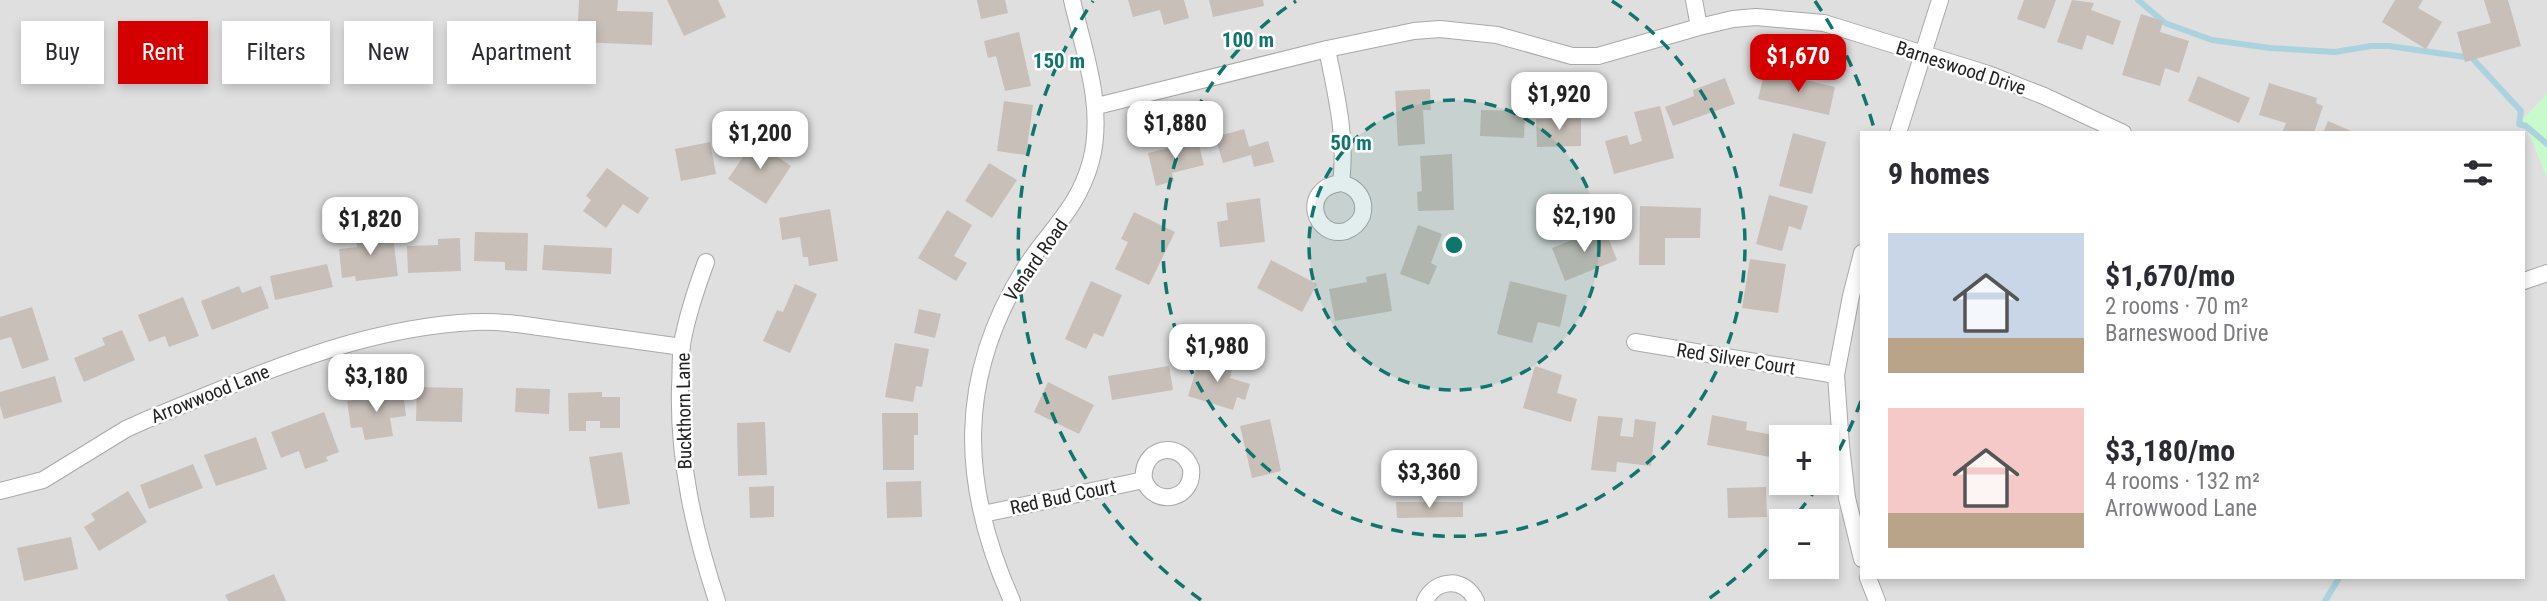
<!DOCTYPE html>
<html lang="en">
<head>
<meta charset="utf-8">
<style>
  body { margin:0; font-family:"Roboto Condensed",sans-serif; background:#f7f7f7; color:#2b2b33; height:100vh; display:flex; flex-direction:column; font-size:26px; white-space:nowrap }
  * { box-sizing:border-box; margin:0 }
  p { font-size:23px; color:#7c7c81 }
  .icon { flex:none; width:38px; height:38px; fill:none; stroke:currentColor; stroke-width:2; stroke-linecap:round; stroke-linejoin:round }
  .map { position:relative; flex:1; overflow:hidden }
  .side { position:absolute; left:1860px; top:131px; width:665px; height:448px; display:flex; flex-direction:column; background:#fff; border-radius:0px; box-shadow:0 4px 10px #0003 }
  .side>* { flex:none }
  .guide { position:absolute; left:21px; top:21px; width:665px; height:63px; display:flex; gap:14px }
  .fabs { position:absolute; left:1769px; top:425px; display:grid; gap:14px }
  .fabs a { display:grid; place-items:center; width:70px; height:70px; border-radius:0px; background:#fff; box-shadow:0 4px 10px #0003; font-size:35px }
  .price { position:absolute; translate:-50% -60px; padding:0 16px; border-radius:14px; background:#fff; color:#222; font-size:23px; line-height:46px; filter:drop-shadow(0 2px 4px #0008) }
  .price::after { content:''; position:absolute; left:50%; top:42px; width:21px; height:16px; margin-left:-10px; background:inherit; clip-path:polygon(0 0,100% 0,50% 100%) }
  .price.active { background:#d40000; color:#fff }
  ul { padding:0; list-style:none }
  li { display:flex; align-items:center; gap:21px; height:175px; padding:0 28px }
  li span { display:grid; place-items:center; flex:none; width:196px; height:140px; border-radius:0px; color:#555 }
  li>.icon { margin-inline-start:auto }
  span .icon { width:84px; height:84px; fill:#fffc; stroke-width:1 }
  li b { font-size:30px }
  h2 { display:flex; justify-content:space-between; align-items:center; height:84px; padding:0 28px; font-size:30px }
  .pill { padding:0 24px; border-radius:0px; background:#fff; box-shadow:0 4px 10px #0003; font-size:24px; line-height:63px }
  .pill.active { background:#d40000; color:#fff }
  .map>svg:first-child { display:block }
</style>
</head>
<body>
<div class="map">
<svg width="2547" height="601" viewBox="0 0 2547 601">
  <rect width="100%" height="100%" fill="#f2efe9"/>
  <path fill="#e0dfdf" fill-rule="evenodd" d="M 0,0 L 2547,0 L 2547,94 L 2519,124 L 2526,126 L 2547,177 L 2547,601 L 0,601 ZM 1862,133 L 2524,133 L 2524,578 L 1862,578 ZM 1782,438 L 1827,438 L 1827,483 L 1782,483 ZM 1782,522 L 1827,522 L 1827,567 L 1782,567 Z"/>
  <path fill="#c8facc" d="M 2547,94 L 2547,177 L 2526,126 L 2519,124 Z"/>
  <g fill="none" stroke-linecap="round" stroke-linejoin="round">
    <path stroke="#aad3df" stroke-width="6" d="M 2138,0 L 2165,23 L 2212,40 L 2270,48 L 2335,52 L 2371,46 L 2389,46 L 2472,58 L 2521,111 L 2519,124 L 2526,126 L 2547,144
      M 2325,601 L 2339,578"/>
  </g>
  <path fill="#c7bfb8" d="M 579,0 L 618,0 L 617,11 L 653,12 L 652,45 L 577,42 Z
    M 667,0 L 718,0 L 726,17 L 684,36 Z
    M 977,0 L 1005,0 L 1008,13 L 981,19 Z
    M 1128,0 L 1184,0 L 1189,18 L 1164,25 L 1160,10 L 1133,17 Z
    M 1209,0 L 1263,0 L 1264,6 L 1213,17 Z
    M 2024,0 L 2056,0 L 2045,29 L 2017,19 Z
    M 2072,0 L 2094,3 L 2091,10 L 2121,21 L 2113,45 L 2087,35 L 2082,50 L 2057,42 Z
    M 2395,0 L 2423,0 L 2418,8 L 2442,22 L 2426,49 L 2382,22 Z
    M 2484,0 L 2508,0 L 2521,46 L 2465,62 L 2457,32 L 2491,23 Z
    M 2141,14 L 2163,21 L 2160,32 L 2189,41 L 2179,73 L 2165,68 L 2160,86 L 2122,75 Z
    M 1019,32 L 1031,86 L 1005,91 L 996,56 L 988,58 L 984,41 Z
    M 1781,74 L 1835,87 L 1829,115 L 1758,99 L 1764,75 L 1780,79 Z
    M 2198,76 L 2250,98 L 2239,123 L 2188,101 Z
    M 1725,78 L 1735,104 L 1673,126 L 1665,107 L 1694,96 L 1693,90 Z
    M 2269,83 L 2317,98 L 2316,103 L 2323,106 L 2314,133 L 2282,133 L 2286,123 L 2259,115 Z
    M 1430,89 L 1431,110 L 1423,110 L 1425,144 L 1398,146 L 1395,91 Z
    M 1004,101 L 1033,105 L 1026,155 L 997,151 Z
    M 1660,106 L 1674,158 L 1614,174 L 1605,141 L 1627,135 L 1630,145 L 1642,141 L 1634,112 Z
    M 1481,110 L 1525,111 L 1524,138 L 1480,136 Z
    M 1581,118 L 1581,146 L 1537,147 L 1536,119 Z
    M 2328,121 L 2356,133 L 2323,133 Z
    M 1244,129 L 1249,147 L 1268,141 L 1274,162 L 1254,167 L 1251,155 L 1223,163 L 1215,137 Z
    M 1793,133 L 1826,142 L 1812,194 L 1779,186 Z
    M 765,136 L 778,144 L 772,153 L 791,166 L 766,204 L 728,179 L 751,145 L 757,149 Z
    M 1198,141 L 1204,165 L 1172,173 L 1174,181 L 1156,186 L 1148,153 Z
    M 710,142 L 716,174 L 681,181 L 675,149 Z
    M 1452,154 L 1454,210 L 1418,211 L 1417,192 L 1422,191 L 1420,156 Z
    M 989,163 L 1017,180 L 992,218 L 965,201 Z
    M 607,168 L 649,198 L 638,214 L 623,204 L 606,228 L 583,211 L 591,200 L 586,196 Z
    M 1769,195 L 1808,206 L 1801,230 L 1789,226 L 1782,251 L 1756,244 Z
    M 1260,198 L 1265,242 L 1220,247 L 1217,222 L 1228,220 L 1226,203 Z
    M 1640,206 L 1701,208 L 1700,238 L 1665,238 L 1665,265 L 1639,265 Z
    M 830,209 L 838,261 L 809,266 L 808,257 L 803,257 L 800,237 L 782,240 L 779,218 Z
    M 947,210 L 972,225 L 954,256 L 967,263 L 956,281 L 918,258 Z
    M 1134,212 L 1175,232 L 1149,285 L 1115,269 L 1128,242 L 1121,239 Z
    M 1418,225 L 1442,234 L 1431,263 L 1437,266 L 1429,285 L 1400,274 Z
    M 1604,227 L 1617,260 L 1565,281 L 1552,248 Z
    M 392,229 L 398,276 L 356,281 L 355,276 L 342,278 L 339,249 L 357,247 L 355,234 Z
    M 475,232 L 528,233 L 527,271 L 505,270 L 505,262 L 474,261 Z
    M 460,238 L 461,271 L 408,273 L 407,246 L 438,245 L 438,239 Z
    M 544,245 L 612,248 L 611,274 L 542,270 Z
    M 1750,259 L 1786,264 L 1778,313 L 1742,308 Z
    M 1271,260 L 1317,284 L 1302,312 L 1257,288 Z
    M 327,264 L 333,287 L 275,300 L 270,276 Z
    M 1386,273 L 1392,311 L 1335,321 L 1329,289 L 1367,282 L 1366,277 Z
    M 1091,281 L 1122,295 L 1103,337 L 1094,333 L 1086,349 L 1065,339 Z
    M 1510,281 L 1567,295 L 1560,327 L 1538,322 L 1532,343 L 1497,334 Z
    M 795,284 L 817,294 L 790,353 L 763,341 L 777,310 L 783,312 Z
    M 239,286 L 242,293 L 261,286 L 269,308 L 212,330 L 201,301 Z
    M 183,297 L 199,336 L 169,347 L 165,336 L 149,342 L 138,315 Z
    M 32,307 L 49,360 L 22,369 L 11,337 L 0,340 L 0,317 Z
    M 919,309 L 941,314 L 935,338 L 914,333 Z
    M 122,330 L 135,360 L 84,382 L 74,358 L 105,345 L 102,338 Z
    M 895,343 L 929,349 L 922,387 L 916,386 L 913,402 L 885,397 Z
    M 1204,356 L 1233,365 L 1230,378 L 1250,384 L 1245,400 L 1237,397 L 1233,410 L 1188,396 L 1197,367 L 1201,368 Z
    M 1169,366 L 1173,390 L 1112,400 L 1108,376 Z
    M 1535,366 L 1562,375 L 1557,393 L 1577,399 L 1571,422 L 1523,408 Z
    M 55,376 L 62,402 L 4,419 L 0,406 L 0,392 Z
    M 1048,382 L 1094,405 L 1079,434 L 1034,412 Z
    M 417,387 L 463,388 L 462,422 L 416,421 Z
    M 516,388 L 550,389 L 549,414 L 515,412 Z
    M 403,392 L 406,416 L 390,418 L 393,436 L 365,440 L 362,427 L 351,428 L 347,401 Z
    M 602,392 L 602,397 L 620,397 L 620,428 L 600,428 L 600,421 L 586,421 L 586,431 L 569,431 L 568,393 Z
    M 324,412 L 339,452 L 326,457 L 328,461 L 305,469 L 299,451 L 281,458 L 271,432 Z
    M 882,413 L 918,413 L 918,435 L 914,435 L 914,470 L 883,470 Z
    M 1712,415 L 1747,422 L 1746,430 L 1774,435 L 1770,457 L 1707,445 Z
    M 1598,416 L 1623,418 L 1620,436 L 1633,437 L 1635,419 L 1656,422 L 1651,466 L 1617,462 L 1616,472 L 1591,470 Z
    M 1270,419 L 1281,471 L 1252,478 L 1240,426 Z
    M 765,422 L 767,475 L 738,476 L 737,423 Z
    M 256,437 L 267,469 L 216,486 L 204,455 Z
    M 622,452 L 630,504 L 598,509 L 589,457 Z
    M 193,464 L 203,488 L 149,509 L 140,485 Z
    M 921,481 L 922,517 L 887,518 L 886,482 Z
    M 774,486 L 774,517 L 750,518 L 749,487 Z
    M 1766,487 L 1767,517 L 1728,518 L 1727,488 Z
    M 128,491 L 147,522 L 99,551 L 84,527 L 95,520 L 91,514 Z
    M 1396,502 L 1463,502 L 1463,517 L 1397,518 Z
    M 71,537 L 78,569 L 24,581 L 17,548 Z
    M 274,574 L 286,601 L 228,601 L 225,595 Z"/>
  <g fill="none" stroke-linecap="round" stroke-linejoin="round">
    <g stroke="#a9a9a9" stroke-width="18">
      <path id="street" d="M 1694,0 L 1699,27
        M 1327,49 C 1336,94 1347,137 1341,183 C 1299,188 1314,240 1346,231 C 1353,228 1359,223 1362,216 C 1367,199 1356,186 1341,183
        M 1097,106 L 1327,49 L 1414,31 L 1440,29 L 1497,35 L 1572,56 L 1598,56 L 1699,27 L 1733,19 L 1756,17 L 1824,23 L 1988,74 L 2044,96 L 2123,133
        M 1898,133 L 1940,0
        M 1862,253 L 1851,296 L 1836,375 L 1841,446 L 1847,498 L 1862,559
        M 706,262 C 696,289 687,316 682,344 C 680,358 681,373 680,387 C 678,461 694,531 717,601
        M 2524,281 L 2547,273
        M 1635,342 L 1836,375
        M 0,491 L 43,480 L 126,429 L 146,420 C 253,377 358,327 476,322 C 503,321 533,326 560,330 C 601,336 641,341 682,347
        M 983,514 L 1144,480 C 1155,509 1195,499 1191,468 C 1180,438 1140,448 1144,480
        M 1868,578 L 1877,601
        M 1012,601 C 960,485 956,378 1025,268 C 1050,229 1078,209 1091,161 C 1105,107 1084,52 1072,0
        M 1425,601 C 1436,578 1465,577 1476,601"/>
    </g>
    <use href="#street" stroke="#fff" stroke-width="16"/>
  </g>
  <circle cx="1454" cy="245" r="145" fill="#0f766e" fill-opacity=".12"/>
  <g fill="none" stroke="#0f766e" stroke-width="3.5" stroke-dasharray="12 9">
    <circle cx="1454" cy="245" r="145"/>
    <path d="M1612 1A291 291 0 1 1 1296 1"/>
    <path d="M1861 401A436 436 0 0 1 1828 470M1818 486A436 436 0 0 1 1793 519M1781 534A436 436 0 0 1 1707 600M1201 600A436 436 0 0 1 1093 1M1815 1A436 436 0 0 1 1875 132"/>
  </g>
  <g text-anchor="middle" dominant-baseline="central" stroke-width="5" stroke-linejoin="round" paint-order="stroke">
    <g font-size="19" fill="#222" stroke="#fff">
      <text transform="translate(1961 68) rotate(18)">Barneswood Drive</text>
      <text transform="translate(1036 260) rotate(-55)">Venard Road</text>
      <text transform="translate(1736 359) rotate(9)">Red Silver Court</text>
      <text transform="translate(210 394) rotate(-22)">Arrowwood Lane</text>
      <text transform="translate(684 411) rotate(-91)">Buckthorn Lane</text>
      <text transform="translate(1063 497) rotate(-12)">Red Bud Court</text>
    </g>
  </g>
  <circle cx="1454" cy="245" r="10" fill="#0f766e" stroke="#fff" stroke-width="3.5"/>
  <g font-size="21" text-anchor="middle" font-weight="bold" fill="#0f766e" stroke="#fff" stroke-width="5" stroke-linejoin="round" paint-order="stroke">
    <text x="1248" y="47">100 m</text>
    <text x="1059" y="68">150 m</text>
    <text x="1351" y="150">50 m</text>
  </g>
</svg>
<div class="fabs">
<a>+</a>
<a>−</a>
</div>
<b class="price active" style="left:1798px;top:94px">$1,670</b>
<b class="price" style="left:1559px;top:132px">$1,920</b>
<b class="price" style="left:1175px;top:161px">$1,880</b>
<b class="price" style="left:760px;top:171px">$1,200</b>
<b class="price" style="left:1584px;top:254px">$2,190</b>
<b class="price" style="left:370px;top:257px">$1,820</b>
<b class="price" style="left:1217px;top:384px">$1,980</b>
<b class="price" style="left:376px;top:414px">$3,180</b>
<b class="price" style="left:1429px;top:510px">$3,360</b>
<div class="guide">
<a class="pill">Buy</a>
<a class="pill active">Rent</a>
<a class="pill">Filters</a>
<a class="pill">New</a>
<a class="pill">Apartment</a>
</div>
<section class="side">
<h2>9 homes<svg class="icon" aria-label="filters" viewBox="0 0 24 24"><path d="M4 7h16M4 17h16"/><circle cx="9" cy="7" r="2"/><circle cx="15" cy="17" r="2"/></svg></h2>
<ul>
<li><span style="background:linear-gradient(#c9d6e8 75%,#b9a48a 0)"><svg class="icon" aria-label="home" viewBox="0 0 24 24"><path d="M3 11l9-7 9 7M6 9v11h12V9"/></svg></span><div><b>$1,670/mo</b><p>2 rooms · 70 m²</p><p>Barneswood Drive</p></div></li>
<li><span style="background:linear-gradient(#f6c9c9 75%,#b9a48a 0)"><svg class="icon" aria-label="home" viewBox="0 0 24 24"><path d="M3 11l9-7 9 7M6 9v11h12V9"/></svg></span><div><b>$3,180/mo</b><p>4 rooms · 132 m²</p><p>Arrowwood Lane</p></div></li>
</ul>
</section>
</div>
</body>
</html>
